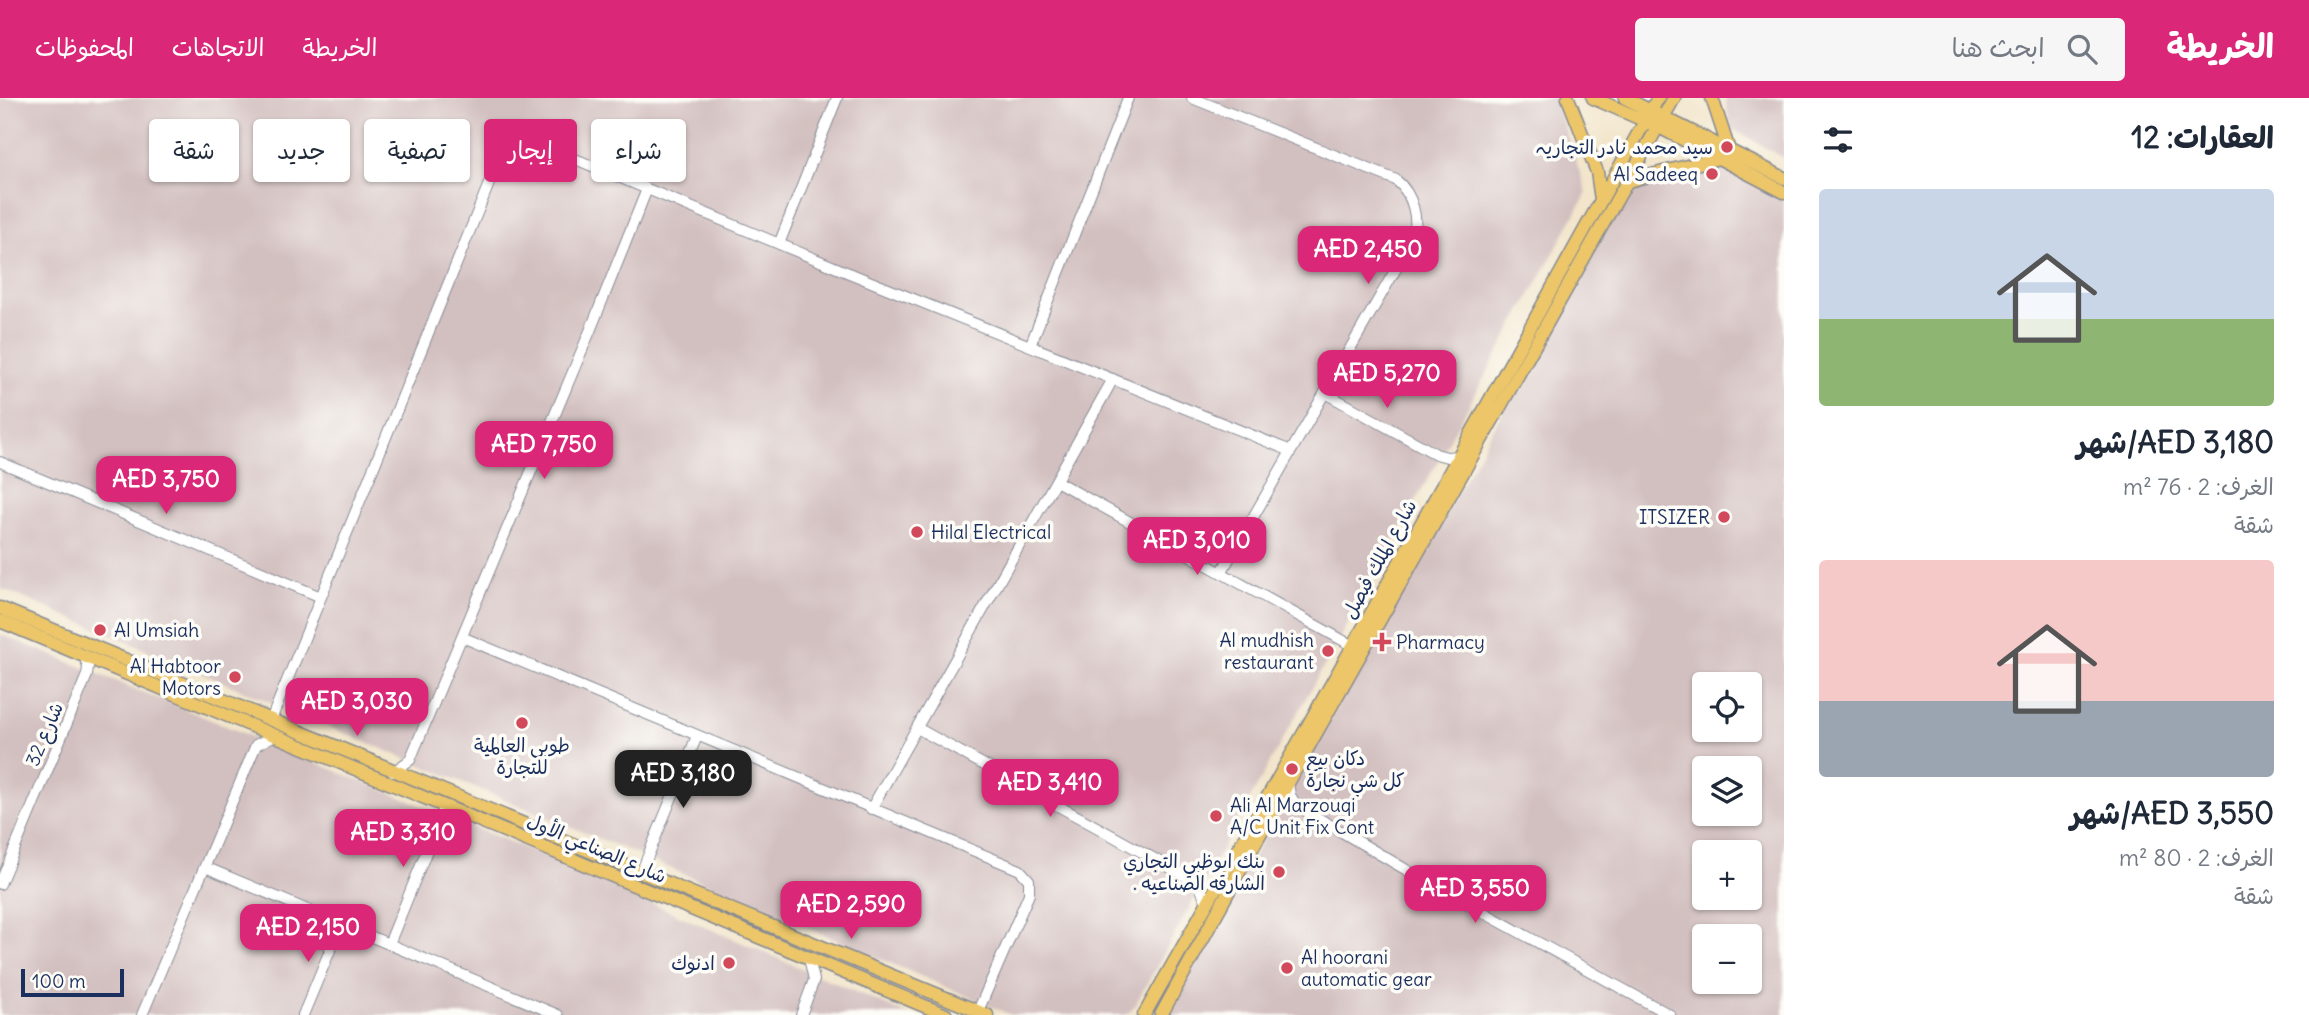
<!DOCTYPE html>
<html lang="ar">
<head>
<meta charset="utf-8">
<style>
  body { margin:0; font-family:Delius,"Playpen Sans Arabic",sans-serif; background:#f6f6f7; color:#1f2937; direction:rtl; height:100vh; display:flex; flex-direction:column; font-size:26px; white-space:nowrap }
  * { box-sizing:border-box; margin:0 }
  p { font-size:23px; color:#747a83 }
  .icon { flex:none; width:38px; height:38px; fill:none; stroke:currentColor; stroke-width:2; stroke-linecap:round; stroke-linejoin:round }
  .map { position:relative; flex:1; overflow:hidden; direction:ltr }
  .sheet { display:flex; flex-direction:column; background:#fff; width:525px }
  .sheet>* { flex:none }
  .banner { position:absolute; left:21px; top:21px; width:665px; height:63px; direction:rtl; display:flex; gap:14px }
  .controls { position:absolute; left:1692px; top:574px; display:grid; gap:14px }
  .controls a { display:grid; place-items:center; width:70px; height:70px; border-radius:7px; background:#fff; box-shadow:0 2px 5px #0004; font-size:35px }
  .scale { position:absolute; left:21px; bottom:18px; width:103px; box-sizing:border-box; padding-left:7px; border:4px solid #1b2f5e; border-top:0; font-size:19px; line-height:24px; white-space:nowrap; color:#1b2f5e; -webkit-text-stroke:5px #fdfcf7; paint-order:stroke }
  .price { position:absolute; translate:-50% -60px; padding:0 16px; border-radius:14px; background:#db2777; color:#fff; font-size:23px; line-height:46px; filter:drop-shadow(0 2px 4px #0008) }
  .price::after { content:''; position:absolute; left:50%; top:42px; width:21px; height:16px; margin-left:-10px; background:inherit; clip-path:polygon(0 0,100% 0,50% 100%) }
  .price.active { background:#222; color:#fff }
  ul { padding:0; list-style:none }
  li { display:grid; align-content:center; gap:14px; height:371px; padding:0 35px }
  li span { display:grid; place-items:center; height:217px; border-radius:7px; color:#555 }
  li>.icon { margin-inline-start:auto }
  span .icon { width:126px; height:126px; fill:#fffc; stroke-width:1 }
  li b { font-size:30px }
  h2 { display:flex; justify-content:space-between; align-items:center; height:84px; padding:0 35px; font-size:30px }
  .tag { padding:0 24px; border-radius:7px; background:#fff; box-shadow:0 2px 5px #0004; font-size:24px; line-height:63px }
  .tag.active { background:#db2777; color:#fff }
  header { display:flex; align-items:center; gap:42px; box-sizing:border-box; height:98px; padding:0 35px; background:#db2777; color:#fff }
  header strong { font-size:33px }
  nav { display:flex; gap:38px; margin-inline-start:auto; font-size:24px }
  .search { width:490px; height:63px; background:#f6f6f7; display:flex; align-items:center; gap:18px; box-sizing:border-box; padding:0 24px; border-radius:7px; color:#747a83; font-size:26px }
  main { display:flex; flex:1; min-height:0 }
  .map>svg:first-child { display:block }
</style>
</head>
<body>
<header>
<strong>الخريطة</strong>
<div class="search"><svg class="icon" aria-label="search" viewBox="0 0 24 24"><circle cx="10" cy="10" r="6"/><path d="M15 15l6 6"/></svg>ابحث هنا</div>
<nav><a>الخريطة</a><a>الاتجاهات</a><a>المحفوظات</a></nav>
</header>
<main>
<section class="sheet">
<h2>العقارات: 12<svg class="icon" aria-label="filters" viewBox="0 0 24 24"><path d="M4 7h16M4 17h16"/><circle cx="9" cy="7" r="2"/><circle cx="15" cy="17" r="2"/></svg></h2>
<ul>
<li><span style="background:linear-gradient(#c9d6e8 60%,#8fb573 0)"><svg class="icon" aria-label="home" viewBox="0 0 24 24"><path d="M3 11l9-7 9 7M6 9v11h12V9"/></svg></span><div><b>AED 3,180/شهر</b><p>الغرف: 2 · 76 m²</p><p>شقة</p></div></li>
<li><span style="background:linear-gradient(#f6c9c9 65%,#9aa5b1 0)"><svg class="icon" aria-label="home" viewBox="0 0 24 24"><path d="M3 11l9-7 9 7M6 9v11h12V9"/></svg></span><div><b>AED 3,550/شهر</b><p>الغرف: 2 · 80 m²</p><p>شقة</p></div></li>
</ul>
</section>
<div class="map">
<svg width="1784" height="917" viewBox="0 0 1784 917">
  <rect width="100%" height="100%" fill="#fdfcf7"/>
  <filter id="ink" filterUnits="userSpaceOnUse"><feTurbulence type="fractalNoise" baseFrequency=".0143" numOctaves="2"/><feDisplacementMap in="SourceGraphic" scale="14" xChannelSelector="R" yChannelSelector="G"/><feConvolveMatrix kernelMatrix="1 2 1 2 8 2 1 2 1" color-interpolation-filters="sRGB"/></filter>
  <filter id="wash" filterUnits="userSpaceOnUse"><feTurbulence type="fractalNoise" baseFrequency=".00686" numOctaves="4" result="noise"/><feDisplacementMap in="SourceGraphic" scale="28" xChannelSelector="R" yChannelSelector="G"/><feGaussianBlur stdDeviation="1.57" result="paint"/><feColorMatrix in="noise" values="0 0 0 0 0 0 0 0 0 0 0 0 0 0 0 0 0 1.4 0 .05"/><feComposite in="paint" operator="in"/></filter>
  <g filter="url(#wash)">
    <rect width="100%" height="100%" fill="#f2e5cb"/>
    <path fill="#d2bfbf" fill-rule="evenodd" d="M 0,0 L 1554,0 L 1587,95 L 1133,911 L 1125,917 L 1011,917 L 637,756 L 339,633 L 0,490 Z
      M 1725,0 L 1784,0 L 1784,60 L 1731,30 Z
      M 1722,67 L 1784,102 L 1784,917 L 1164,917 L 1628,91 ZM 1704,586 L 1750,586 L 1750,632 L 1704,632 ZM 1704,670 L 1750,670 L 1750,716 L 1704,716 ZM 1704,754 L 1750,754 L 1750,800 L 1704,800 ZM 1704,838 L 1750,838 L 1750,884 L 1704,884 Z
      M 0,536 L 599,780 L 682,819 L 909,917 L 0,917 Z"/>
  </g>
  <g filter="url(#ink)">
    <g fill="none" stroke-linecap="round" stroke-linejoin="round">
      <g stroke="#868a94" stroke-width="12">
        <path id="minor" d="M 1192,0 L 1396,82 C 1413,96 1420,122 1412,143 L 1221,475
          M 779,146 L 837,0
          M 1030,248 L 1128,0
          M 1325,295 L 1436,356 L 1447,359 L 1459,358
          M 0,364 L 321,499
          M 1056,383 L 1353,548
          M 462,539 L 1020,772 L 1029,782 L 1029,796 L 978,913
          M 271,622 L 501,56 C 509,43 519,41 532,43 L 844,173 L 1291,353
          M 917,630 L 1198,785 L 1207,804
          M 393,674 L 410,662 L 590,233 L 647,91
          M 1288,685 L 1290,697 L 1296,707 L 1410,774 L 1670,917
          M 871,711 L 1113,281
          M 205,769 L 558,917
          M 641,775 L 697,638
          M 0,786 L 87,577 L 88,569 L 84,557
          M 389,846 L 445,708
          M 142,917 L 256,647 L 275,637
          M 303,917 L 341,826
          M 801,917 L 814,882 L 809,860"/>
      </g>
      <g stroke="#868a94" stroke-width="15">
        <path id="major" d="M 1568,0 L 1597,74 L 1601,102
          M 1593,0 L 1659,29 L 1784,94
          M 1625,0 L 1784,80
          M 1712,0 L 1729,52
          M 1628,83 L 1719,60
          M 0,510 L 987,917
          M 0,523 L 946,917
          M 1144,917 L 1353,548 L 1658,0
          M 1161,917 L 1288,685 L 1674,0"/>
      </g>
      <use href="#minor" stroke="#fff" stroke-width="10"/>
      <use href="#major" stroke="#ecc669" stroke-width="12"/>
    </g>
  </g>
  <g fill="#d1495b" stroke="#fdfcf7" stroke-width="2.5">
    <circle cx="1727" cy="49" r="7"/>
    <circle cx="1712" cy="76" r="7"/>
    <circle cx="1724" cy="419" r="7"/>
    <circle cx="917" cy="434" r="7"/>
    <circle cx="100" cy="532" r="7"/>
    <path d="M1378.5 533.5h7v7h7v7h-7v7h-7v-7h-7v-7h7z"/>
    <circle cx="1328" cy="553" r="7"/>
    <circle cx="235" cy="579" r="7"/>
    <circle cx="522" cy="625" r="7"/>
    <circle cx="1292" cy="671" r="7"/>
    <circle cx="1216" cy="718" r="7"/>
    <circle cx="1279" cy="774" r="7"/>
    <circle cx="729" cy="865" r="7"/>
    <circle cx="1287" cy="870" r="7"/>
  </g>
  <g text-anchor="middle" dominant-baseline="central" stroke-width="7" stroke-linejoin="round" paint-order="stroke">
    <g font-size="19" fill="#1b2f5e" stroke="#fdfcf7" text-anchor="end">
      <text x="1713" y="49">سید محمد نادر التجاریہ</text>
      <text x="1698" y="76">Al Sadeeq</text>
      <text x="1710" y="419">ITSIZER</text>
      <text x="931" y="434" text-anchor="start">Hilal Electrical</text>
      <text x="114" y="532" text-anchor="start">Al Umsiah</text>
      <text x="1314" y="542">Al mudhish<tspan x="1314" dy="22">restaurant</tspan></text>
      <text x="1396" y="544" text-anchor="start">Pharmacy</text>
      <text x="221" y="568">Al Habtoor<tspan x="221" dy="22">Motors</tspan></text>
      <text x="522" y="647" text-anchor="middle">طوبي العالمية<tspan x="522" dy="22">للتجارة</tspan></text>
      <text x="1306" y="660" text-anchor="start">دكان بيع<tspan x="1306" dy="22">كل شي نجارة</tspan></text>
      <text x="1230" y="707" text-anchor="start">Ali Al Marzouqi<tspan x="1230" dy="22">A/C Unit Fix Cont</tspan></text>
      <text x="1265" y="763">بنك ابوظبي التجاري<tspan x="1265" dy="22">. الشارقه الصناعيه</tspan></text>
      <text x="1301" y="859" text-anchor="start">Al hoorani<tspan x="1301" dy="22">automatic gear</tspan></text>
      <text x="715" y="865">ادنوك</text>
    </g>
    <g font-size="19" fill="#1b2f5e" stroke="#fdfcf7">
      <text transform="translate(1379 461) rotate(-61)">شارع الملك فيصل</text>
      <text transform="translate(44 636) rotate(-67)">شارع 32</text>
      <text transform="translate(597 750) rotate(23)">شارع الصناعي الأول</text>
    </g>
  </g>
</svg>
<div class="controls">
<a><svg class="icon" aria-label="locate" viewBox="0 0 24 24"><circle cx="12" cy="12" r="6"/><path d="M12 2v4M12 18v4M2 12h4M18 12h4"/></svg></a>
<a><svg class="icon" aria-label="layers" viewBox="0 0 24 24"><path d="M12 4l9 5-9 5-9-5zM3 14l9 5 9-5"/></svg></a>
<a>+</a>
<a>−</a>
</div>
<div class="scale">100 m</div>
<b class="price" style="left:1368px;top:188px">AED 2,450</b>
<b class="price" style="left:1387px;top:312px">AED 5,270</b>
<b class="price" style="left:544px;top:383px">AED 7,750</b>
<b class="price" style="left:166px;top:418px">AED 3,750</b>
<b class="price" style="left:1197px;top:479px">AED 3,010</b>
<b class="price" style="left:357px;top:640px">AED 3,030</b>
<b class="price active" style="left:683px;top:712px">AED 3,180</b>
<b class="price" style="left:1050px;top:721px">AED 3,410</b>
<b class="price" style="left:403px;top:771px">AED 3,310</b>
<b class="price" style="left:1475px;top:827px">AED 3,550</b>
<b class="price" style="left:851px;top:843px">AED 2,590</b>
<b class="price" style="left:308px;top:866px">AED 2,150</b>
<div class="banner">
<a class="tag">شراء</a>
<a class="tag active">إيجار</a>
<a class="tag">تصفية</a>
<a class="tag">جديد</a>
<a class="tag">شقة</a>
</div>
</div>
</main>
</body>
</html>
